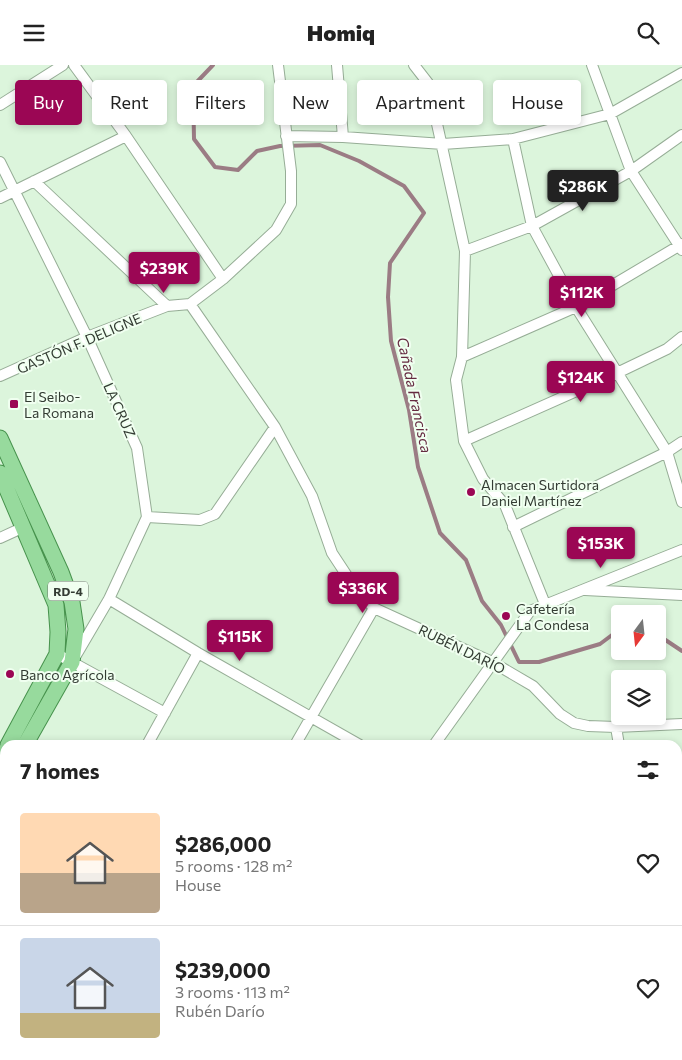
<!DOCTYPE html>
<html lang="en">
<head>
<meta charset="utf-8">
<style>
  body { margin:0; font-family:Commissioner,sans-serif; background:#f2f2f2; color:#222; height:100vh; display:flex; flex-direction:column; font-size:19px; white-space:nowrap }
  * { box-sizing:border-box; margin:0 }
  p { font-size:16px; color:#767676 }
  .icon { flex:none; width:28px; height:28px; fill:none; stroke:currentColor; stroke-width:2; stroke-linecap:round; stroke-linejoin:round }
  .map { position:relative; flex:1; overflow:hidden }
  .drawer { position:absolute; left:0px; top:675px; width:682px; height:320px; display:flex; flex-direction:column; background:#fff; border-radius:15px 15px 0 0; box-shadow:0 2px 8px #0003 }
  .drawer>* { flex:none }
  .banner { position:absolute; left:15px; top:15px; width:652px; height:45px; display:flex; gap:10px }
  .needle { width:32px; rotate:195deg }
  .tools { position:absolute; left:611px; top:540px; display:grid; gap:10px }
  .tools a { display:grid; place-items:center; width:55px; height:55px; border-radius:5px; background:#fff; box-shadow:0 2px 8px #0003; font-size:25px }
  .price { position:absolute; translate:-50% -42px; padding:0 11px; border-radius:5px; background:#9b0654; color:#fff; font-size:16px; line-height:32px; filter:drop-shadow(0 1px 2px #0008) }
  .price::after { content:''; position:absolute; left:50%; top:30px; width:15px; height:11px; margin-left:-8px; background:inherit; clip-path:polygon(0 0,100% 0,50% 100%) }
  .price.current { background:#222; color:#fff }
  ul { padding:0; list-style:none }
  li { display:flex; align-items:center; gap:15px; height:125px; padding:0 20px }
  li+li { border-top:1px solid #e0e0e0 }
  li span { display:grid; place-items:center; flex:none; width:140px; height:100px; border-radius:5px; color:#555 }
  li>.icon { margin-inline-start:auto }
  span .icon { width:60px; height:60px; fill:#fffc; stroke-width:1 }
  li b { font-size:21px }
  h2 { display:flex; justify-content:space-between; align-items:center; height:60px; padding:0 20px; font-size:21px }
  .chip { padding:0 18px; border-radius:5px; background:#fff; box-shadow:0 2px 8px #0003; font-size:18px; line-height:45px }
  .chip.current { background:#9b0654; color:#fff }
  header { display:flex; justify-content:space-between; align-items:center; height:65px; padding:0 20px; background:#fff; font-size:22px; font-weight:800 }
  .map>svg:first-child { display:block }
</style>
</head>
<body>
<header><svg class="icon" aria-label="menu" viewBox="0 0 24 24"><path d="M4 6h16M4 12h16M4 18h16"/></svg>Homiq<svg class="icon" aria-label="search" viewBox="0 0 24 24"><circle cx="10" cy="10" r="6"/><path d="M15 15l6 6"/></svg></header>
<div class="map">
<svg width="682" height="995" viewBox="0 0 682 995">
  <rect width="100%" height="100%" fill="#dcf5dc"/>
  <path fill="#e9cad3" d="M 258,990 L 445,990 L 438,995 L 259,995 Z"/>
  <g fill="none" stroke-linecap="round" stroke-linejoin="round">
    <path stroke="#9b7c84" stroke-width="4" d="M 213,0 L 193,21 L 194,74 L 215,102 L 238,105 L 257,86 L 280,81 L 320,80 L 359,96 L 404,121 L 424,148 L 390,198 L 388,232 L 391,276 L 409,345 L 418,402 L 440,468 L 466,495 L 482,536 L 501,560 L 519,597 L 539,597 L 600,579 L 620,564
      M 658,570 L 682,586"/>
    <g stroke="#96ad96" stroke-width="12">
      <path id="minor" d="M 74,0 L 126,71 L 223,214
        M 337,0 L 343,72
        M 414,0 L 428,18 L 465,186 L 462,292 L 456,315 L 464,376 L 483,414 L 505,440 L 545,539
        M 592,0 L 631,106 L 682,185
        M 0,40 L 63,0
        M 286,71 L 343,72 L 443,79 L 513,74 L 610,49 L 682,8
        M 513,74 L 532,161 L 576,242 L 667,387 L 682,437
        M 0,97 L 87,272 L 137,383 L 147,452 L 109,534 L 75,592
        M 34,116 L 167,241
        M 0,133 L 126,71
        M 465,186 L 532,161 L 631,106 L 682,70
        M 190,239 L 275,362 L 312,431 L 332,488 L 355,523 L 374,543 L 492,597 L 533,621 L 560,649 L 574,658 L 588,661 L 616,662 L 682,659
        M 462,292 L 576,242 L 682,179
        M 0,311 L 87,272 L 167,241 L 190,239 L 223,214 L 276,165 L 291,139 L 291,106 L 278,0
        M 464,376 L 617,308 L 667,284 L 682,272
        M 147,452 L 200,455 L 215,449 L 275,362
        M 513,462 L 667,387 L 682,377
        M 0,473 L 24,462
        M 585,525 L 682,530
        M 109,534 L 198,588 L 360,680
        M 57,589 L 165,648
        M 616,662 L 619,680
        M 147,680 L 198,588
        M 295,680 L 374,543
        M 434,680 L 530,546 L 682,485
        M 0,816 L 5,817
        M 0,881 L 5,882
        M 678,904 L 682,903
        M 678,979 L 681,995
        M 100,990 L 101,995
        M 234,990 L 234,995
        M 467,995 L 473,990"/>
    </g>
    <g stroke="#47924d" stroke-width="17">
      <path id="primary" d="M 0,373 L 61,507 L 72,537 L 76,564 L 72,597 L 25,680
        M 0,408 L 56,540 L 58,567 L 57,589 L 8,680
        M 0,695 L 5,686
        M 0,725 L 5,716"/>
    </g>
    <use href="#minor" stroke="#fff" stroke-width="10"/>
    <use href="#primary" stroke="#97da9d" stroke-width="15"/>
  </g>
  <g fill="#9b0654" stroke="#f0fff0" stroke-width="2">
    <rect x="9" y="334" width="10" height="10" rx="2.5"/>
    <circle cx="471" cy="427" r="5"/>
    <circle cx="506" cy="551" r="5"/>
    <circle cx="10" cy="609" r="5"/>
  </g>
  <g text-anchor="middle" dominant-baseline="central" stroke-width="4" stroke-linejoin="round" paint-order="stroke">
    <rect fill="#f0fff0" stroke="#6c766c" stroke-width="1" x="48" y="516.5" width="40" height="19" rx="4"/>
    <g font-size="12" font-weight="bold" fill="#333c33">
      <text x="68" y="526">RD-4</text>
    </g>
    <g font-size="14" fill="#333c33" stroke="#f0fff0">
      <text transform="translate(79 278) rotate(-23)">GASTÓN F. DELIGNE</text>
      <text transform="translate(120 345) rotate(66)">LA CRUZ</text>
      <text transform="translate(462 584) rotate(26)">RUBÉN DARÍO</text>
    </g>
    <g font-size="14" fill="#333c33" stroke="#f0fff0" text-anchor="start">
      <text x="24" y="331">El Seibo-<tspan x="24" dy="16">La Romana</tspan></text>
      <text x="481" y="419">Almacen Surtidora<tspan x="481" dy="16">Daniel Martínez</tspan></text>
      <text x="516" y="543">Cafetería<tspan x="516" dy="16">La Condesa</tspan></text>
      <text x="20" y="609">Banco Agrícola</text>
    </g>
    <g font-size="15" font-style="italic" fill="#652a40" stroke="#f0fff0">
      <text transform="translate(415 330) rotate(78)">Cañada Francisca</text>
    </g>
  </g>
</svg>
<div class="tools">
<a><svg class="needle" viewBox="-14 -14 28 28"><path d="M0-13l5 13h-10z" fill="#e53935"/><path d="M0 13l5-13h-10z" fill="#767676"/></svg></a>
<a><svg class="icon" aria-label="layers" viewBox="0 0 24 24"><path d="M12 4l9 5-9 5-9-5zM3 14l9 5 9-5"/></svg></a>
</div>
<b class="price current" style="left:583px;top:147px">$286K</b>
<b class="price" style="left:164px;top:229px">$239K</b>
<b class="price" style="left:582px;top:253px">$112K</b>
<b class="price" style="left:581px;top:338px">$124K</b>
<b class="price" style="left:601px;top:504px">$153K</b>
<b class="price" style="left:363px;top:549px">$336K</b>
<b class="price" style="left:240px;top:597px">$115K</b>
<div class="banner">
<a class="chip current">Buy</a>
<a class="chip">Rent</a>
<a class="chip">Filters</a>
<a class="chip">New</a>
<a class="chip">Apartment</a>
<a class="chip">House</a>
</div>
<section class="drawer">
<h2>7 homes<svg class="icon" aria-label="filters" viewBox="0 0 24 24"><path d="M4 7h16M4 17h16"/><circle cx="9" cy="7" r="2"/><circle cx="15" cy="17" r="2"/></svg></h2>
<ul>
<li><span style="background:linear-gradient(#ffd9b3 60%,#b9a48a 0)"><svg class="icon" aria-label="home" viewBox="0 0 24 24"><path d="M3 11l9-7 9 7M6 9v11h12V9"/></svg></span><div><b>$286,000</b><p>5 rooms · 128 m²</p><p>House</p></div><svg class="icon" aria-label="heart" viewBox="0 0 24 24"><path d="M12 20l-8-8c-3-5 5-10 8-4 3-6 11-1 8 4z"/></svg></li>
<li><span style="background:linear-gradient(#c9d6e8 75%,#c2b280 0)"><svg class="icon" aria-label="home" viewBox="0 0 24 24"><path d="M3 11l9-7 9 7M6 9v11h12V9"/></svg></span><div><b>$239,000</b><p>3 rooms · 113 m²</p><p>Rubén Darío</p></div><svg class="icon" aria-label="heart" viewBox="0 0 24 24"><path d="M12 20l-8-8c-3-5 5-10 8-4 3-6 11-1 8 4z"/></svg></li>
</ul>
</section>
</div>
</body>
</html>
